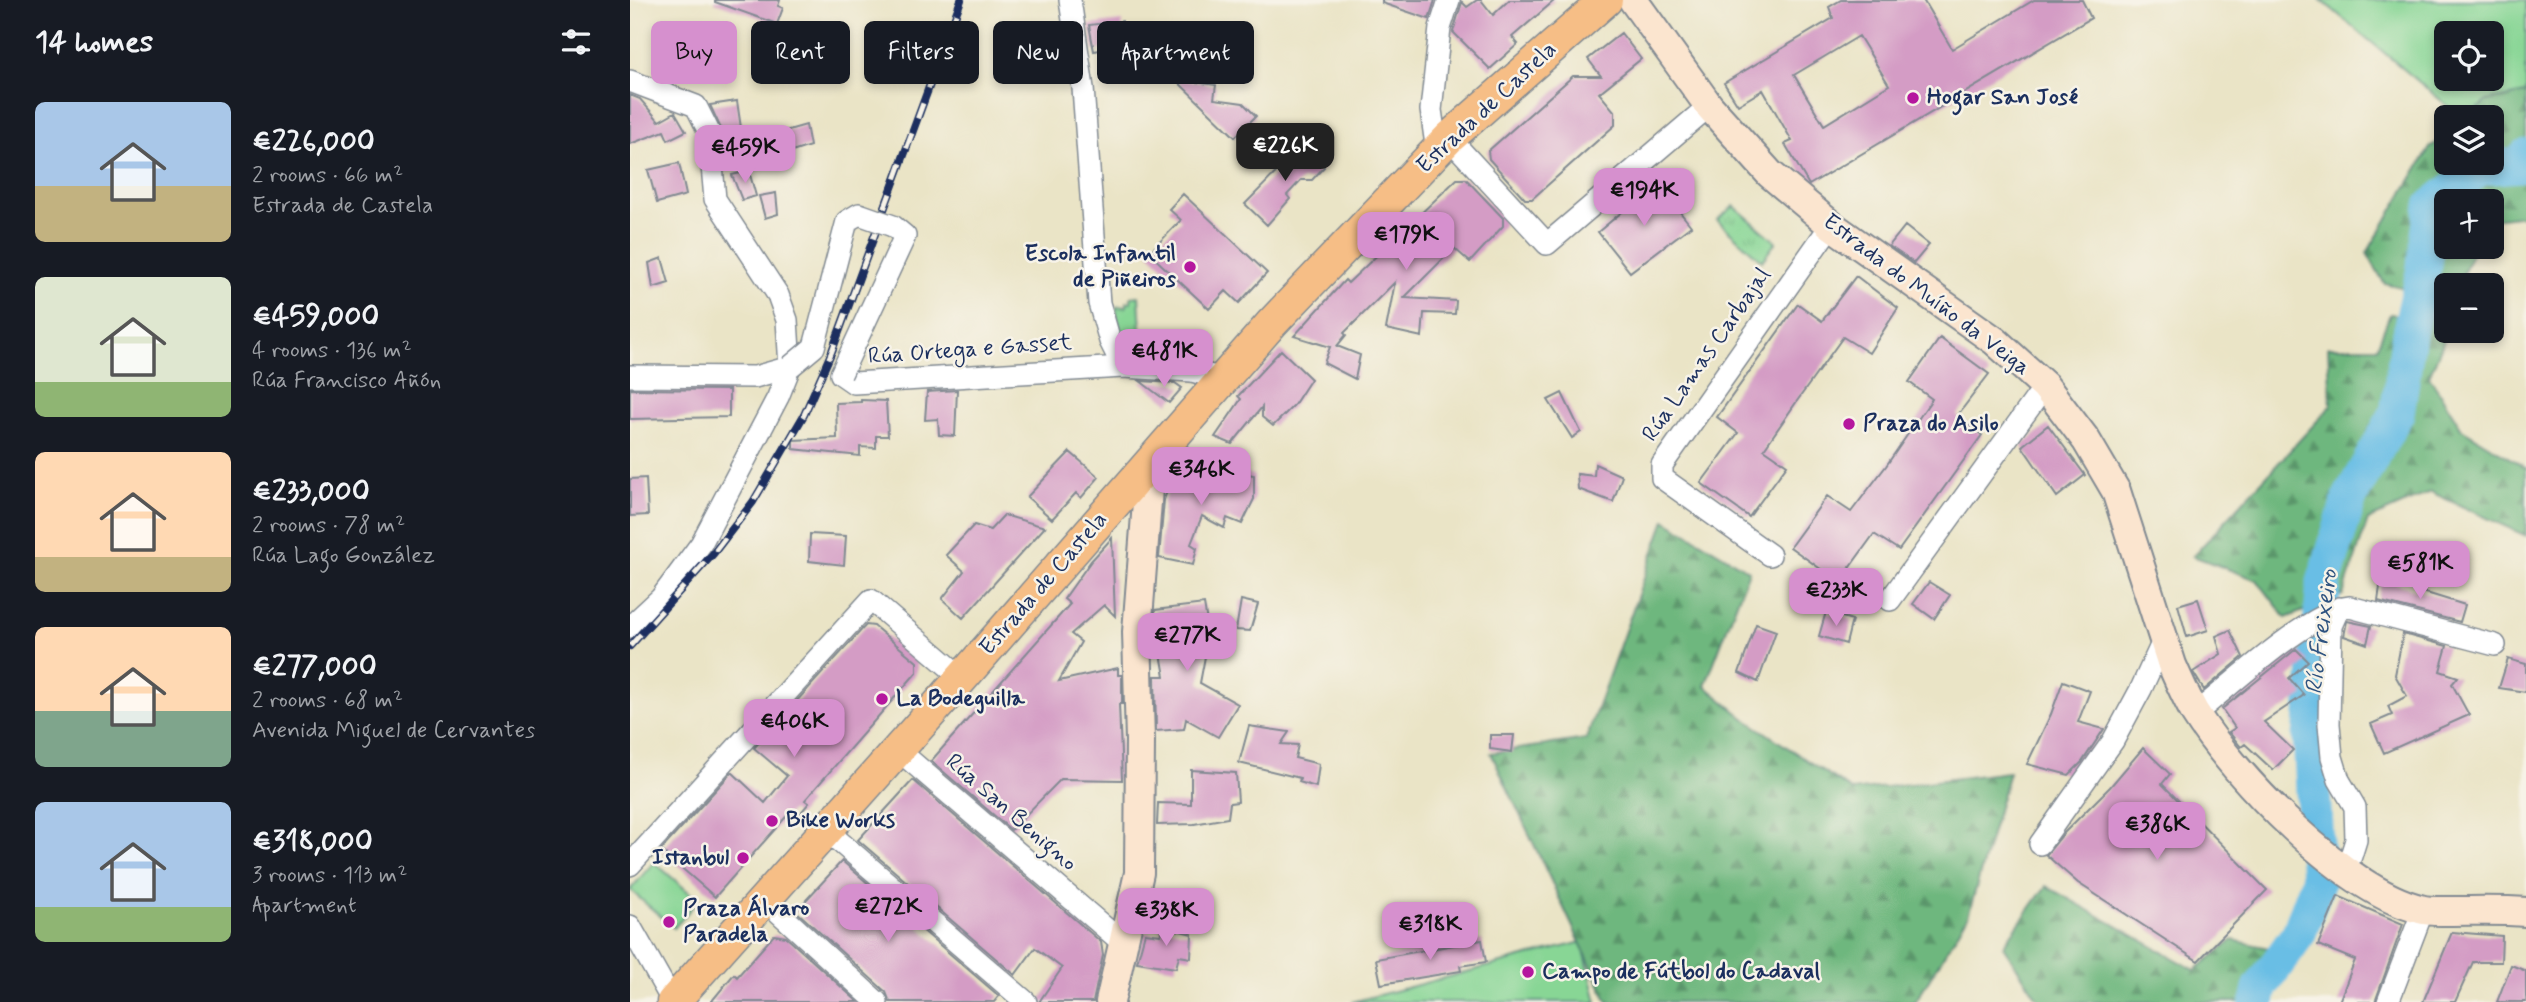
<!DOCTYPE html>
<html lang="en">
<head>
<meta charset="utf-8">
<style>
  body { margin:0; font-family:Mynerve,sans-serif; background:#242831; color:#f1f3f6; height:100vh; display:flex; flex-direction:column; font-size:26px; white-space:nowrap }
  * { box-sizing:border-box; margin:0 }
  p { font-size:23px; color:#9ea1a6 }
  .icon { flex:none; width:38px; height:38px; fill:none; stroke:currentColor; stroke-width:2; stroke-linecap:round; stroke-linejoin:round }
  .map { position:relative; flex:1; overflow:hidden }
  .panel { display:flex; flex-direction:column; background:#171b24; width:630px }
  .panel>* { flex:none }
  .banner { position:absolute; left:21px; top:21px; width:665px; height:63px; display:flex; gap:14px }
  .buttons { position:absolute; left:1804px; top:21px; display:grid; gap:14px }
  .buttons a { display:grid; place-items:center; width:70px; height:70px; border-radius:10px; background:#171b24; box-shadow:0 4px 10px #0003; font-size:35px }
  .price { position:absolute; translate:-50% -60px; padding:0 16px; border-radius:14px; background:#d690ce; color:#111; font-size:23px; line-height:46px; filter:drop-shadow(0 2px 4px #0008) }
  .price::after { content:''; position:absolute; left:50%; top:42px; width:21px; height:16px; margin-left:-10px; background:inherit; clip-path:polygon(0 0,100% 0,50% 100%) }
  .price.selected { background:#222; color:#fff }
  ul { padding:0; list-style:none }
  li { display:flex; align-items:center; gap:21px; height:175px; padding:0 35px }
  li span { display:grid; place-items:center; flex:none; width:196px; height:140px; border-radius:10px; color:#555 }
  li>.icon { margin-inline-start:auto }
  span .icon { width:84px; height:84px; fill:#fffc; stroke-width:1 }
  li b { font-size:30px }
  h2 { display:flex; justify-content:space-between; align-items:center; height:84px; padding:0 35px; font-size:30px }
  .tag { padding:0 24px; border-radius:10px; background:#171b24; box-shadow:0 4px 10px #0003; font-size:24px; line-height:63px }
  .tag.selected { background:#d690ce; color:#111 }
  main { display:flex; flex:1; min-height:0 }
  .map>svg:first-child { display:block }
</style>
</head>
<body>
<main>
<section class="panel">
<h2>14 homes<svg class="icon" aria-label="filters" viewBox="0 0 24 24"><path d="M4 7h16M4 17h16"/><circle cx="9" cy="7" r="2"/><circle cx="15" cy="17" r="2"/></svg></h2>
<ul>
<li><span style="background:linear-gradient(#a9c7e8 60%,#c2b280 0)"><svg class="icon" aria-label="home" viewBox="0 0 24 24"><path d="M3 11l9-7 9 7M6 9v11h12V9"/></svg></span><div><b>€226,000</b><p>2 rooms · 66 m²</p><p>Estrada de Castela</p></div></li>
<li><span style="background:linear-gradient(#dfe7d0 75%,#8fb573 0)"><svg class="icon" aria-label="home" viewBox="0 0 24 24"><path d="M3 11l9-7 9 7M6 9v11h12V9"/></svg></span><div><b>€459,000</b><p>4 rooms · 136 m²</p><p>Rúa Francisco Añón</p></div></li>
<li><span style="background:linear-gradient(#ffd9b3 75%,#c2b280 0)"><svg class="icon" aria-label="home" viewBox="0 0 24 24"><path d="M3 11l9-7 9 7M6 9v11h12V9"/></svg></span><div><b>€233,000</b><p>2 rooms · 78 m²</p><p>Rúa Lago González</p></div></li>
<li><span style="background:linear-gradient(#ffd9b3 60%,#7fa58c 0)"><svg class="icon" aria-label="home" viewBox="0 0 24 24"><path d="M3 11l9-7 9 7M6 9v11h12V9"/></svg></span><div><b>€277,000</b><p>2 rooms · 68 m²</p><p>Avenida Miguel de Cervantes</p></div></li>
<li><span style="background:linear-gradient(#a9c7e8 75%,#8fb573 0)"><svg class="icon" aria-label="home" viewBox="0 0 24 24"><path d="M3 11l9-7 9 7M6 9v11h12V9"/></svg></span><div><b>€318,000</b><p>3 rooms · 113 m²</p><p>Apartment</p></div></li>
</ul>
</section>
<div class="map">
<svg width="1896" height="1002" viewBox="0 0 1896 1002">
  <defs>
    <pattern id="forest-firs" width="22" height="20" patternUnits="userSpaceOnUse" patternTransform="scale(1.75)"><rect width="22" height="20" fill="#6eb77e"/><path d="M5 1l3.5 6h-7zM16 11l3.5 6h-7z" fill="#5a956a"/></pattern>
    <pattern id="park-tufts" width="24" height="20" patternUnits="userSpaceOnUse" patternTransform="scale(1.75)"><rect width="24" height="20" fill="#88d695"/><path d="M3 7l-1-3M5 7V3M7 7l1-3M15 17l-1-3M17 17v-4M19 17l1-3" fill="none" stroke="#75b883"/></pattern>
  </defs>
  <rect width="100%" height="100%" fill="#f7f3e8"/>
  <filter id="ink" filterUnits="userSpaceOnUse"><feTurbulence type="fractalNoise" baseFrequency=".0143" numOctaves="2"/><feDisplacementMap in="SourceGraphic" scale="14" xChannelSelector="R" yChannelSelector="G"/><feConvolveMatrix kernelMatrix="1 2 1 2 8 2 1 2 1" color-interpolation-filters="sRGB"/></filter>
  <filter id="wash" filterUnits="userSpaceOnUse"><feTurbulence type="fractalNoise" baseFrequency=".00686" numOctaves="4" result="noise"/><feDisplacementMap in="SourceGraphic" scale="28" xChannelSelector="R" yChannelSelector="G"/><feGaussianBlur stdDeviation="1.57" result="paint"/><feColorMatrix in="noise" values="0 0 0 0 0 0 0 0 0 0 0 0 0 0 0 0 0 1.4 0 .05"/><feComposite in="paint" operator="in"/></filter>
  <g filter="url(#wash)">
    <rect width="100%" height="100%" fill="#eae4c6"/>
    <path fill="#88d695" stroke="#52827a" stroke-width="2" fill-rule="evenodd" d="M 1691,0 L 1896,0 L 1896,93 L 1857,101 L 1838,117 L 1831,117 ZM 1816,33 L 1862,33 L 1862,79 L 1816,79 Z
      M 24,862 L 68,900 L 44,928 L 0,890 Z
      M 952,942 L 967,1002 L 722,1002 Z"/>
    <path fill="url(#forest-firs)" stroke="#44736e" stroke-width="2" d="M 1896,93 L 1896,215 L 1862,219 L 1862,201 L 1816,201 L 1816,247 L 1845,247 L 1828,285 L 1816,285 L 1816,298 L 1754,283 L 1737,253 L 1800,148 L 1816,135 L 1816,163 L 1862,163 L 1862,117 L 1838,117 L 1857,101 Z
      M 1760,314 L 1816,319 L 1816,331 L 1818,331 L 1799,376 L 1832,429 L 1896,468 L 1896,536 L 1801,492 L 1738,520 L 1713,595 L 1656,618 L 1627,580 L 1563,556 L 1701,406 L 1698,347 L 1747,347 Z
      M 1035,520 L 1119,571 L 1075,686 L 1118,721 L 1223,791 L 1379,772 L 1338,916 L 1285,1002 L 978,1002 L 861,753 L 956,739 Z
      M 1416,886 L 1565,970 L 1603,940 L 1639,948 L 1643,1002 L 1410,1002 L 1373,946 Z"/>
    <path fill="url(#park-tufts)" stroke="#52827a" stroke-width="2" d="M 1104,206 L 1146,242 L 1132,261 L 1087,220 Z
      M 509,296 L 512,348 C 490,340 489,329 486,307 L 497,306 L 497,302 L 501,302 L 501,297 Z"/>
    <g fill="none" stroke-linecap="round" stroke-linejoin="round">
      <path stroke="#69bee5" stroke-width="35" d="M 1627,1002 L 1630,988 L 1669,933 L 1688,881 L 1680,736 L 1694,582 L 1720,497 L 1767,413 L 1779,334 L 1793,273 L 1802,206 L 1850,168 L 1889,165 L 1896,156"/>
    </g>
    <g id="blocks">
      <path fill="#d49cc5" fill-rule="evenodd" d="M 85,0 L 150,0 L 148,6 L 153,8 L 147,24 L 85,2 Z
        M 752,0 L 805,0 L 799,19 L 752,3 Z
        M 847,0 L 851,0 L 863,15 L 879,0 L 925,0 L 882,37 L 888,44 L 860,69 L 823,32 L 832,2 L 837,7 Z
        M 1211,0 L 1293,0 L 1322,49 L 1404,0 L 1452,0 L 1461,18 L 1179,185 L 1155,144 L 1162,141 L 1133,90 L 1108,105 L 1094,83 L 1203,18 L 1199,7 ZM 1229,36 L 1259,85 L 1194,125 L 1164,75 Z
        M 492,21 L 494,46 L 464,51 L 459,25 Z
        M 991,33 L 1011,59 L 969,93 L 985,112 L 985,125 L 902,199 L 895,199 L 859,159 L 858,151 L 943,76 L 971,76 L 958,59 Z
        M 545,79 L 586,85 L 584,99 L 613,103 L 626,116 L 605,137 Z
        M 0,95 L 10,99 L 29,121 L 45,112 L 56,131 L 38,140 L 34,131 L 0,144 Z
        M 107,101 L 111,128 L 92,131 L 80,105 Z
        M 176,125 L 180,146 L 162,152 L 155,131 Z
        M 674,144 L 692,155 L 694,167 L 682,180 L 671,180 L 657,195 L 660,199 L 637,225 L 615,204 Z
        M 49,163 L 56,195 L 27,203 L 18,170 Z
        M 119,171 L 126,196 L 112,200 L 102,175 Z
        M 827,179 L 836,179 L 873,218 L 873,226 L 840,262 L 824,248 L 774,298 L 826,301 L 825,314 L 794,313 L 792,337 L 756,329 L 765,282 L 714,333 L 716,335 L 707,346 L 730,355 L 725,379 L 694,363 L 700,347 L 664,336 L 715,280 L 718,283 Z
        M 1027,183 L 1061,226 L 1000,272 L 968,232 Z
        M 146,193 L 148,214 L 135,218 L 129,196 Z
        M 553,194 L 637,273 L 609,303 L 596,291 L 579,309 L 519,253 L 551,220 L 539,209 Z
        M 1275,226 L 1299,245 L 1284,263 L 1259,246 Z
        M 32,258 L 39,283 L 23,288 L 19,263 Z
        M 1226,276 L 1268,308 L 1239,353 L 1213,337 L 1167,401 L 1134,449 L 1157,465 L 1119,517 L 1071,483 L 1108,433 L 1087,417 L 1168,304 L 1192,321 Z
        M 1310,338 L 1359,374 L 1327,416 L 1352,435 L 1269,550 L 1244,534 L 1209,582 L 1160,547 L 1197,496 L 1221,512 L 1256,466 L 1302,399 L 1279,382 Z
        M 651,350 L 681,379 L 664,405 L 643,426 L 632,417 L 632,407 L 602,444 L 585,437 L 611,399 L 608,396 Z
        M 510,381 L 545,383 L 552,388 L 539,403 Z
        M 0,389 L 99,390 L 99,417 L 0,419 Z
        M 327,390 L 325,436 L 309,435 L 308,419 L 295,420 L 297,392 Z
        M 932,393 L 951,432 L 942,438 L 918,400 Z
        M 231,400 L 256,401 L 258,436 L 246,436 L 246,448 L 230,447 L 230,456 L 163,449 L 163,440 L 207,438 L 206,403 L 231,402 Z
        M 1418,425 L 1455,475 L 1427,497 L 1392,446 Z
        M 440,452 L 469,477 L 451,498 L 446,493 L 422,519 L 397,497 Z
        M 551,463 L 591,478 L 592,470 L 624,475 L 624,499 L 612,524 L 597,518 L 594,528 L 572,516 L 561,544 L 567,548 L 563,565 L 529,558 L 534,500 L 543,473 Z
        M 965,464 L 992,476 L 983,502 L 948,489 L 947,474 L 964,476 Z
        M 16,478 L 18,515 L 0,516 L 0,479 Z
        M 374,515 L 415,527 L 333,618 L 312,599 L 334,571 L 316,555 L 344,525 L 360,530 Z
        M 180,534 L 216,536 L 214,565 L 179,561 Z
        M 482,538 L 485,616 L 474,605 L 441,634 L 451,642 L 429,681 L 488,668 L 488,675 L 492,675 L 492,704 L 489,704 L 492,780 L 431,779 L 381,830 L 301,761 L 440,604 L 434,599 L 461,561 Z
        M 1751,579 L 1835,605 L 1830,622 L 1748,601 Z
        M 1299,582 L 1320,595 L 1304,619 L 1283,604 Z
        M 1568,599 L 1578,630 L 1557,637 L 1548,605 Z
        M 611,600 L 628,604 L 620,631 L 606,630 Z
        M 574,604 L 578,628 L 585,627 L 588,643 L 577,646 L 570,683 L 608,704 L 588,737 L 556,719 L 554,729 L 526,731 L 525,676 L 535,676 L 529,642 L 524,642 L 525,610 Z
        M 1196,612 L 1222,620 L 1216,644 L 1189,636 Z
        M 1717,621 L 1741,626 L 1737,644 L 1714,636 Z
        M 1126,624 L 1146,631 L 1128,682 L 1109,673 Z
        M 236,625 L 244,626 L 287,662 L 287,672 L 175,800 L 179,803 L 168,816 L 162,810 L 85,897 L 31,850 L 102,772 L 135,803 L 157,776 L 124,748 Z
        M 1600,630 L 1613,657 L 1574,690 L 1563,672 L 1591,654 L 1586,636 Z
        M 1773,634 L 1817,646 L 1810,671 L 1828,677 L 1822,684 L 1839,715 L 1754,753 L 1741,724 L 1762,715 L 1758,706 L 1777,696 L 1765,675 Z
        M 1666,649 L 1678,661 L 1659,678 L 1674,695 L 1634,722 L 1663,750 L 1643,770 L 1615,744 L 1611,747 L 1599,732 L 1605,728 L 1592,709 Z
        M 1878,659 L 1896,664 L 1896,692 L 1869,688 Z
        M 1433,681 L 1460,691 L 1448,722 L 1474,729 L 1452,762 L 1439,775 L 1397,764 L 1421,714 Z
        M 619,726 L 659,732 L 651,744 L 668,745 L 665,758 L 689,764 L 686,787 L 669,782 L 670,778 L 609,763 Z
        M 860,735 L 884,735 L 882,752 L 860,749 Z
        M 1513,748 L 1540,774 L 1532,784 L 1637,890 L 1568,961 L 1448,883 L 1416,855 L 1433,834 L 1480,787 Z
        M 561,770 L 606,773 L 608,802 L 600,803 L 598,818 L 564,824 L 527,825 L 528,803 L 561,804 Z
        M 283,780 L 471,942 L 473,955 L 463,1002 L 409,1002 L 432,968 L 405,948 L 385,975 L 228,840 Z
        M 212,861 L 369,996 L 364,1002 L 260,1002 L 256,992 L 166,911 Z
        M 1708,896 L 1773,924 L 1745,1002 L 1709,1002 L 1725,960 L 1688,945 Z
        M 531,926 L 562,934 L 561,958 L 549,956 L 546,968 L 507,962 L 515,933 L 531,935 Z
        M 1822,932 L 1872,936 L 1871,962 L 1843,962 L 1825,1002 L 1793,1002 Z
        M 144,935 L 156,937 L 228,1002 L 81,1002 L 104,974 L 107,977 Z
        M 852,940 L 856,962 L 830,966 L 831,971 L 751,984 L 746,959 Z
        M 1881,965 L 1896,971 L 1896,1002 L 1867,1002 Z"/>
    </g>
  </g>
  <g filter="url(#ink)">
    <use href="#blocks" fill-opacity="0" stroke="#828a92" stroke-width="2"/>
    <g fill="none" stroke-linecap="round" stroke-linejoin="round">
      <g stroke="#828a92" stroke-width="24">
        <path id="street" d="M 440,0 L 453,88 L 469,303 L 480,341 L 493,367
          M 0,81 L 66,106 L 79,132 L 85,199 L 148,295 L 157,320 L 160,367 L 148,397 L 71,544 L 31,598 L 0,627
          M 819,138 L 917,244 L 1079,106
          M 807,152 L 801,110 L 810,28 L 819,0
          M 211,374 L 224,383 L 493,367 L 562,371 L 594,379
          M 0,376 L 125,377 L 160,367
          M 1140,555 L 1032,478 L 1032,465 L 1201,225
          M 1260,600 L 1415,386
          M 1709,608 L 1701,626 L 1699,724 L 1702,757 L 1709,780 L 1725,807 L 1726,840 L 1721,856 L 1713,870
          M 1566,713 C 1600,686 1680,611 1720,607 L 1865,645
          M 267,749 L 494,944
          M 196,830 L 396,1002
          M 1410,844 L 1483,741 L 1511,689 L 1534,639
          M 0,865 L 241,600 L 332,678
          M 135,900 L 247,1002
          M 0,926 L 43,1002
          M 1758,1002 L 1793,910"/>
      </g>
      <g stroke="#828a92" stroke-width="32">
        <path id="secondary" d="M 1003,0 L 1079,106 L 1140,174 L 1201,225 L 1365,341 L 1415,386 L 1456,440 L 1486,491 L 1542,665 C 1549,681 1556,697 1565,713 C 1606,778 1715,891 1790,909 C 1800,912 1811,911 1821,911 C 1846,911 1871,910 1896,912
          M 480,1002 L 509,873 L 510,741 L 507,632 L 520,463"/>
      </g>
      <g stroke="#828a92" stroke-width="35">
        <path id="primary" d="M 43,1002 L 332,678 L 642,323 L 819,138 L 976,0"/>
      </g>
      <use href="#street" stroke="#fff" stroke-width="21"/>
      <use href="#secondary" stroke="#fbe5cf" stroke-width="28"/>
      <use href="#primary" stroke="#f6be86" stroke-width="32"/>
      <g stroke="#1b2f5e" stroke-width="8">
        <path id="rail" d="M 0,646 L 83,554 L 123,502 L 174,415 L 202,351 L 331,0"/>
      </g>
      <use href="#rail" stroke="#f7f3e8" stroke-width="5" stroke-dasharray="16" stroke-linecap="butt"/>
      <g stroke="#828a92" stroke-width="24" stroke-linecap="butt">
        <path id="street-bridge" d="M 160,367 L 184,347 L 217,221 L 229,214 L 263,226 L 275,236 L 211,374"/>
      </g>
      <use href="#street-bridge" stroke="#fff" stroke-width="21"/>
    </g>
  </g>
  <g fill="#b5179e" stroke="#f7f3e8" stroke-width="2.5">
    <circle cx="1283" cy="98" r="7"/>
    <circle cx="560" cy="267" r="7"/>
    <circle cx="1219" cy="424" r="7"/>
    <circle cx="252" cy="699" r="7"/>
    <circle cx="142" cy="821" r="7"/>
    <circle cx="113" cy="858" r="7"/>
    <circle cx="39" cy="922" r="7"/>
    <circle cx="898" cy="972" r="7"/>
  </g>
  <g text-anchor="middle" dominant-baseline="central" stroke-width="5" stroke-linejoin="round" paint-order="stroke">
    <g font-size="23" font-weight="bold" fill="#1b2f5e" stroke="#f7f3e8" text-anchor="start">
      <text x="1297" y="98">Hogar San José</text>
      <text x="546" y="254" text-anchor="end">Escola Infantil<tspan x="546" dy="26">de Piñeiros</tspan></text>
      <text x="1233" y="424">Praza do Asilo</text>
      <text x="266" y="699">La Bodeguilla</text>
      <text x="156" y="821">Bike Works</text>
      <text x="99" y="858" text-anchor="end">Istanbul</text>
      <text x="53" y="909">Praza Álvaro<tspan x="53" dy="26">Paradela</tspan></text>
      <text x="912" y="972">Campo de Fútbol do Cadaval</text>
    </g>
    <g font-size="23" fill="#1b2f5e" stroke="#f7f3e8">
      <text transform="translate(857 108) rotate(-43)">Estrada de Castela</text>
      <text transform="translate(1296 295) rotate(37)">Estrada do Muíño da Veiga</text>
      <text transform="translate(340 350) rotate(-4)">Rúa Ortega e Gasset</text>
      <text transform="translate(1077 355) rotate(-55)">Rúa Lamas Carbajal</text>
      <text transform="translate(414 584) rotate(-49)">Estrada de Castela</text>
      <text transform="translate(381 813) rotate(41)">Rúa San Benigno</text>
    </g>
    <g font-size="24" font-style="italic" fill="#2e5380" stroke="#f7f3e8">
      <text transform="translate(1692 632) rotate(-83)">Río Freixeiro</text>
    </g>
  </g>
</svg>
<div class="buttons">
<a><svg class="icon" aria-label="locate" viewBox="0 0 24 24"><circle cx="12" cy="12" r="6"/><path d="M12 2v4M12 18v4M2 12h4M18 12h4"/></svg></a>
<a><svg class="icon" aria-label="layers" viewBox="0 0 24 24"><path d="M12 4l9 5-9 5-9-5zM3 14l9 5 9-5"/></svg></a>
<a>+</a>
<a>−</a>
</div>
<b class="price selected" style="left:655px;top:183px">€226K</b>
<b class="price" style="left:115px;top:185px">€459K</b>
<b class="price" style="left:1014px;top:228px">€194K</b>
<b class="price" style="left:776px;top:272px">€179K</b>
<b class="price" style="left:534px;top:389px">€481K</b>
<b class="price" style="left:571px;top:507px">€346K</b>
<b class="price" style="left:1790px;top:601px">€581K</b>
<b class="price" style="left:1206px;top:628px">€233K</b>
<b class="price" style="left:557px;top:673px">€277K</b>
<b class="price" style="left:164px;top:759px">€406K</b>
<b class="price" style="left:1527px;top:862px">€386K</b>
<b class="price" style="left:258px;top:944px">€272K</b>
<b class="price" style="left:536px;top:948px">€338K</b>
<b class="price" style="left:800px;top:962px">€318K</b>
<div class="banner">
<a class="tag selected">Buy</a>
<a class="tag">Rent</a>
<a class="tag">Filters</a>
<a class="tag">New</a>
<a class="tag">Apartment</a>
</div>
</div>
</main>
</body>
</html>
